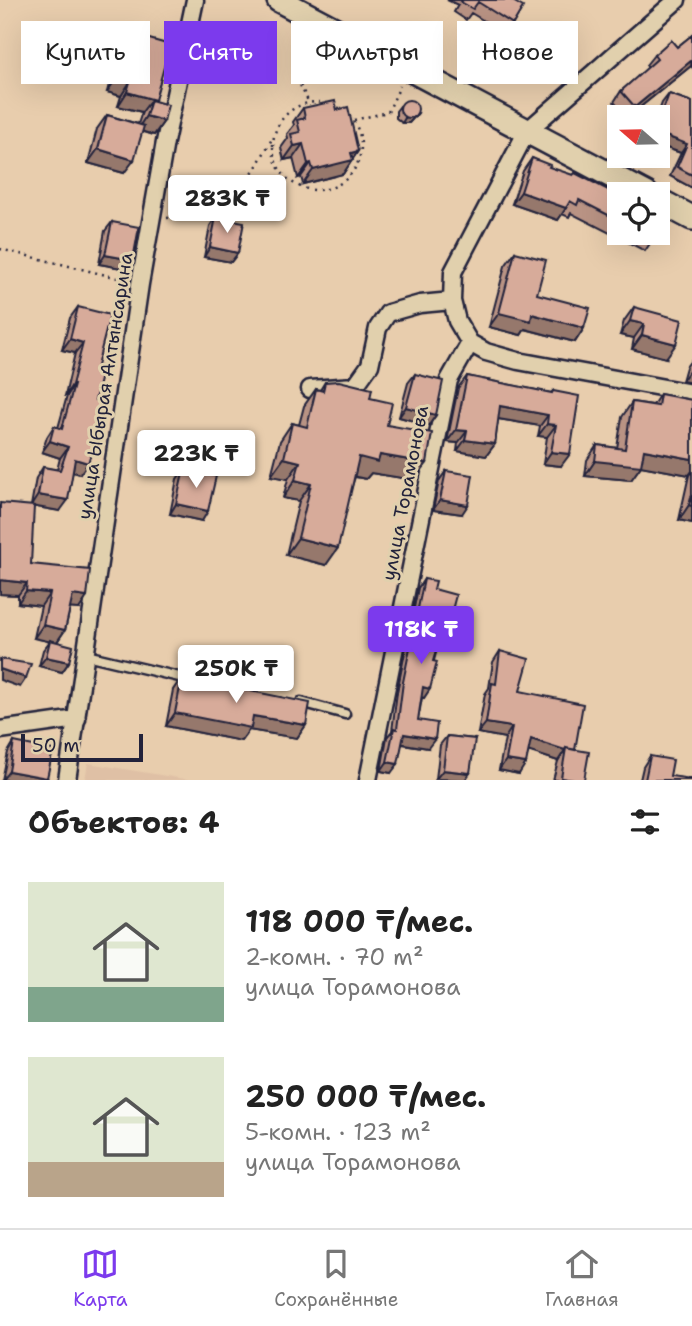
<!DOCTYPE html>
<html lang="ru">
<head>
<meta charset="utf-8">
<style>
  body { margin:0; font-family:"Shantell Sans",sans-serif; background:#f2f2f2; color:#222; height:100vh; display:flex; flex-direction:column; font-size:26px; white-space:nowrap }
  * { box-sizing:border-box; margin:0 }
  p { font-size:23px; color:#767676 }
  .icon { flex:none; width:38px; height:38px; fill:none; stroke:currentColor; stroke-width:2; stroke-linecap:round; stroke-linejoin:round }
  .map { position:relative; height:780px; overflow:hidden }
  .panel { display:flex; flex-direction:column; background:#fff; flex:1 }
  .panel>* { flex:none }
  .hud { position:absolute; left:21px; top:21px; width:651px; height:63px; display:flex; gap:14px }
  .needle { width:46px; rotate:290deg }
  .controls { position:absolute; left:607px; top:105px; display:grid; gap:14px }
  .controls a { display:grid; place-items:center; width:63px; height:63px; border-radius:0px; background:#fff; box-shadow:0 7px 28px #0002; font-size:35px }
  .scale { position:absolute; left:21px; bottom:18px; width:122px; box-sizing:border-box; padding-left:7px; border:4px solid #22223b; border-top:0; font-size:19px; line-height:24px; white-space:nowrap; color:#22223b; -webkit-text-stroke:5px #e1d0ad; paint-order:stroke }
  .price { position:absolute; translate:-50% -60px; padding:0 16px; border-radius:7px; background:#fff; color:#222; font-size:23px; line-height:46px; filter:drop-shadow(0 2px 4px #0008) }
  .price::after { content:''; position:absolute; left:50%; top:42px; width:21px; height:16px; margin-left:-10px; background:inherit; clip-path:polygon(0 0,100% 0,50% 100%) }
  .price.on { background:#7c3aed; color:#fff }
  ul { padding:0; list-style:none }
  li { display:flex; align-items:center; gap:21px; height:175px; padding:0 28px }
  li span { display:grid; place-items:center; flex:none; width:196px; height:140px; border-radius:0px; color:#555 }
  li>.icon { margin-inline-start:auto }
  span .icon { width:84px; height:84px; fill:#fffc; stroke-width:1 }
  li b { font-size:30px }
  h2 { display:flex; justify-content:space-between; align-items:center; height:84px; padding:0 28px; font-size:30px }
  .tag { padding:0 24px; border-radius:0px; background:#fff; box-shadow:0 7px 28px #0002; font-size:24px; line-height:63px }
  .tag.on { background:#7c3aed; color:#fff }
  .menu { display:flex; justify-content:space-around; align-items:center; height:98px; border-top:2px solid #e0e0e0; background:#fff; font-size:19px; color:#767676 }
  .menu a { display:grid; justify-items:center; gap:4px }
  .menu .on { color:#7c3aed }
  .map>svg:first-child { display:block }
</style>
</head>
<body>
<div class="map">
<svg width="692" height="780" viewBox="0 0 692 780">
  <rect width="100%" height="100%" fill="#e8cdad"/>
  <filter id="ink" filterUnits="userSpaceOnUse"><feTurbulence type="fractalNoise" baseFrequency=".0143" numOctaves="2"/><feDisplacementMap in="SourceGraphic" scale="14" xChannelSelector="R" yChannelSelector="G"/><feConvolveMatrix kernelMatrix="1 2 1 2 8 2 1 2 1" color-interpolation-filters="sRGB"/></filter>
  <g filter="url(#ink)">
    <path fill="#dfc0a5" d="M 88,763 L 190,780 L 85,780 Z"/>
    <g fill="none" stroke-linecap="round" stroke-linejoin="round">
      <g stroke="#22223b" stroke-width="13">
        <path id="lane" d="M 86,655 L 192,680
          M 301,702 L 345,714"/>
      </g>
      <g stroke="#22223b" stroke-width="21">
        <path id="street" d="M 677,0 L 527,131 L 453,272 L 452,301 L 457,321 L 470,343 L 486,352 L 518,361 L 692,393
          M 303,44 L 314,18
          M 310,389 L 355,386 L 370,365 L 378,328 L 388,313 L 420,304 L 452,301
          M 0,730 L 77,719
          M 67,780 L 140,284 L 165,142 L 195,0
          M 368,780 L 449,380 L 470,343"/>
      </g>
      <g stroke="#22223b" stroke-width="28">
        <path id="secondary" d="M 279,0 L 646,194
          M 658,200 L 692,218"/>
      </g>
      <path stroke="#22223b" stroke-width="2.5" stroke-dasharray="2 5" stroke-linecap="butt" d="M 300,58 L 298,81 L 308,101
        M273 146a44 44 0 1 1 88 0a44 44 0 1 1-88 0Z
        M 354,120 L 388,112 L 400,86
        M 167,218 L 220,213 L 255,169 L 272,139
        M 0,249 L 126,280"/>
      <use href="#lane" stroke="#e1d0ad" stroke-width="8"/>
      <use href="#street" stroke="#e1d0ad" stroke-width="16"/>
      <use href="#secondary" stroke="#e1d0ad" stroke-width="23"/>
    </g>
    <path fill="#b99384" stroke="#22223b" stroke-width="2" d="M 447,0 L 511,0 L 513,24 L 506,34 L 471,13 L 466,20 L 454,12 L 458,5 Z
      M 692,35 L 692,67 L 691,66 L 628,117 L 627,117 L 614,102 L 621,91 L 648,68 L 646,65 L 654,55 L 677,47 Z
      M 139,36 L 154,101 L 164,121 L 154,135 L 142,131 L 124,173 L 88,163 L 97,129 L 107,115 L 138,124 L 142,112 L 118,106 L 121,96 L 107,92 L 113,68 L 122,55 L 128,56 L 130,49 Z
      M 669,94 L 692,102 L 692,188 L 670,176 L 681,153 L 658,145 L 657,117 L 662,103 Z
      M 400,106 L 418,113 L 409,123 L 402,123 L 396,118 L 396,111 Z
      M 303,108 L 337,110 L 358,151 L 343,174 L 303,184 L 301,177 L 298,178 L 293,158 L 284,160 L 281,148 L 288,138 L 287,134 L 294,125 L 293,122 Z
      M 532,158 L 549,167 L 620,196 L 620,233 L 657,233 L 645,251 L 571,213 L 569,217 L 562,214 L 558,220 L 512,204 L 523,171 Z
      M 216,217 L 238,253 L 231,262 L 204,257 L 210,226 Z
      M 112,222 L 127,269 L 99,264 L 105,231 Z
      M 515,252 L 537,294 L 584,328 L 575,342 L 525,329 L 521,335 L 489,327 L 505,266 Z
      M 78,307 L 97,366 L 95,400 L 80,474 L 73,472 L 60,511 L 31,506 L 36,478 L 43,467 L 57,470 L 60,458 L 42,452 L 47,437 L 54,426 L 58,428 L 67,396 L 65,396 L 75,353 L 62,350 L 70,318 Z
      M 634,307 L 666,358 L 632,349 L 634,338 L 620,335 L 624,321 Z
      M 692,359 L 692,383 L 682,381 L 686,367 Z
      M 415,374 L 436,415 L 429,425 L 399,417 L 408,383 Z
      M 467,376 L 551,393 L 553,391 L 561,466 L 543,464 L 547,437 L 538,436 L 540,426 L 498,419 L 495,444 L 486,456 L 457,451 L 458,443 L 447,442 L 458,388 Z
      M 325,382 L 370,398 L 387,425 L 427,463 L 414,480 L 371,473 L 366,479 L 355,477 L 326,565 L 286,555 L 299,501 L 283,498 L 288,479 L 271,476 L 280,441 L 292,423 L 299,425 L 304,406 L 316,389 L 320,390 Z
      M 660,394 L 692,400 L 692,523 L 679,520 L 689,475 L 641,466 L 631,480 L 585,476 L 587,460 L 597,445 L 617,448 L 622,417 L 632,402 L 653,405 Z
      M 184,469 L 202,521 L 170,514 L 177,479 Z
      M 446,471 L 462,514 L 433,510 L 439,481 Z
      M 0,503 L 31,564 L 79,609 L 70,608 L 65,630 L 57,642 L 69,662 L 62,672 L 39,666 L 43,650 L 50,641 L 34,638 L 41,606 L 18,603 L 18,595 L 0,594 Z
      M 424,579 L 434,589 L 451,614 L 444,623 L 424,698 L 422,698 L 418,720 L 428,748 L 402,744 L 391,773 L 381,771 L 387,737 L 392,731 L 397,692 L 418,588 Z
      M 500,651 L 520,691 L 575,750 L 584,780 L 553,780 L 558,761 L 529,751 L 519,774 L 499,770 L 505,738 L 478,733 L 485,694 L 489,688 L 493,662 Z
      M 182,677 L 306,725 L 297,738 L 249,730 L 241,741 L 166,726 L 173,690 Z
      M 447,736 L 475,739 L 436,779 L 440,745 Z
      M 14,742 L 45,780 L 2,780 L 8,752 Z
      M 650,756 L 670,776 L 692,780 L 640,780 L 643,767 Z"/>
    <path fill="#96786c" stroke="#22223b" stroke-width="2" d="M 692,60 L 691,66 L 628,117 L 635,107 Z
      M 116,79 L 130,82 L 121,96 L 107,92 Z
      M 127,92 L 155,100 L 148,110 L 151,100 L 142,112 L 118,106 Z
      M 418,113 L 409,123 L 402,123 L 405,118 Z
      M 146,116 L 164,121 L 154,135 L 137,130 Z
      M 658,133 L 687,144 L 681,153 L 658,145 Z
      M 303,144 L 293,158 L 284,160 L 294,146 Z
      M 98,149 L 134,160 L 124,173 L 88,163 Z
      M 358,151 L 343,174 L 303,184 L 313,170 L 351,153 Z
      M 311,163 L 301,177 L 298,178 L 308,164 Z
      M 521,192 L 566,208 L 558,220 L 512,204 Z
      M 210,247 L 238,253 L 231,262 L 204,257 Z
      M 105,255 L 133,260 L 127,269 L 99,264 Z
      M 499,313 L 532,314 L 584,328 L 575,342 L 525,329 L 521,335 L 489,327 Z
      M 630,321 L 644,324 L 634,338 L 620,335 Z
      M 642,335 L 676,344 L 666,358 L 632,349 Z
      M 70,339 L 83,343 L 75,353 L 62,350 Z
      M 692,367 L 692,383 L 682,381 Z
      M 72,385 L 74,385 L 67,396 L 65,396 Z
      M 500,406 L 548,415 L 540,426 L 492,418 Z
      M 406,407 L 436,415 L 429,425 L 399,417 Z
      M 547,424 L 556,425 L 547,437 L 538,436 Z
      M 456,430 L 467,431 L 458,443 L 447,442 Z
      M 465,440 L 495,444 L 486,456 L 457,451 Z
      M 50,441 L 68,447 L 60,458 L 42,452 Z
      M 644,450 L 692,459 L 692,471 L 689,475 L 641,466 L 631,480 L 585,476 L 595,461 Z
      M 551,452 L 570,454 L 561,466 L 543,464 Z
      M 380,455 L 427,463 L 414,480 L 371,473 L 366,479 L 347,475 L 359,457 Z
      M 284,458 L 300,462 L 288,479 L 271,476 Z
      M 75,459 L 88,463 L 80,474 L 68,470 Z
      M 295,480 L 311,484 L 299,501 L 283,498 Z
      M 38,495 L 68,500 L 60,511 L 31,506 Z
      M 440,500 L 468,505 L 462,514 L 433,510 Z
      M 176,504 L 208,511 L 202,521 L 170,514 Z
      M 689,505 L 692,506 L 692,523 L 679,520 Z
      M 298,538 L 338,548 L 326,565 L 286,555 Z
      M 0,580 L 27,583 L 18,595 L 0,594 Z
      M 26,591 L 50,593 L 41,606 L 18,603 Z
      M 73,595 L 87,597 L 79,609 L 64,608 Z
      M 447,613 L 451,614 L 445,623 L 441,622 Z
      M 43,625 L 65,630 L 56,643 L 34,638 Z
      M 46,657 L 69,662 L 62,672 L 39,666 Z
      M 0,669 L 26,678 L 20,687 L 0,680 Z
      M 423,687 L 430,689 L 424,698 L 417,696 Z
      M 175,713 L 253,716 L 306,725 L 297,738 L 249,730 L 241,741 L 166,726 Z
      M 486,723 L 512,727 L 505,738 L 478,733 Z
      M 404,734 L 435,739 L 428,748 L 398,743 Z
      M 531,739 L 565,750 L 558,761 L 524,750 Z
      M 506,760 L 526,763 L 519,774 L 499,770 Z
      M 387,762 L 398,764 L 391,773 L 381,771 Z
      M 443,770 L 470,773 L 465,780 L 436,779 Z
      M 9,771 L 47,778 L 45,780 L 2,780 Z"/>
    <path fill="#d7ab9a" stroke="#22223b" stroke-width="2" d="M 463,0 L 511,0 L 523,7 L 513,24 L 478,2 L 473,9 L 461,2 Z
      M 692,35 L 692,60 L 635,107 L 621,91 L 657,59 L 654,55 L 671,40 L 677,47 Z
      M 139,36 L 170,45 L 155,100 L 127,92 L 130,82 L 116,79 L 122,55 L 134,58 Z
      M 669,94 L 692,102 L 692,175 L 677,167 L 687,144 L 658,133 L 658,124 Z
      M400 109a9 9 0 1 1 18 0a9 9 0 1 1-18 0Z
      M 151,100 L 168,105 L 164,121 L 146,116 Z
      M 335,101 L 337,110 L 348,107 L 358,151 L 351,153 L 353,160 L 313,170 L 311,163 L 308,164 L 303,144 L 294,146 L 291,134 L 300,132 L 297,120 L 305,118 L 303,108 Z
      M 107,115 L 144,126 L 134,160 L 98,149 Z
      M 532,158 L 550,165 L 549,167 L 573,175 L 575,173 L 620,196 L 620,221 L 579,200 L 577,205 L 570,201 L 566,208 L 521,192 Z
      M 658,215 L 664,218 L 658,231 Z
      M 216,217 L 244,222 L 238,253 L 210,247 Z
      M 112,222 L 139,227 L 133,260 L 105,255 Z
      M 643,233 L 657,233 L 654,238 Z
      M 515,252 L 546,260 L 537,294 L 590,308 L 584,328 L 532,314 L 531,321 L 499,313 Z
      M 78,307 L 110,315 L 97,366 L 103,367 L 95,400 L 103,402 L 97,423 L 100,424 L 88,463 L 75,459 L 68,500 L 38,495 L 43,467 L 60,470 L 68,447 L 50,441 L 54,426 L 62,429 L 74,385 L 72,385 L 83,343 L 70,339 Z
      M 634,307 L 682,320 L 676,344 L 642,335 L 644,324 L 630,321 Z
      M 415,374 L 443,381 L 436,415 L 406,407 Z
      M 467,376 L 552,393 L 553,391 L 579,396 L 570,454 L 551,452 L 556,425 L 547,424 L 548,415 L 500,406 L 495,444 L 465,440 L 467,431 L 456,430 Z
      M 339,381 L 372,389 L 370,398 L 392,403 L 387,425 L 432,433 L 427,463 L 380,455 L 378,462 L 359,457 L 338,548 L 298,538 L 311,484 L 295,480 L 300,462 L 284,458 L 292,423 L 307,427 L 316,389 L 323,391 L 325,382 Z
      M 660,394 L 692,400 L 692,459 L 644,450 L 641,466 L 595,461 L 597,445 L 625,449 L 632,402 L 658,406 Z
      M 184,469 L 216,476 L 208,511 L 176,504 Z
      M 446,471 L 473,475 L 468,505 L 440,500 Z
      M 692,494 L 692,506 L 689,505 Z
      M 0,503 L 34,506 L 31,564 L 90,570 L 87,597 L 73,595 L 65,630 L 43,625 L 50,593 L 26,591 L 27,583 L 0,580 Z
      M 424,579 L 436,581 L 434,589 L 456,595 L 451,614 L 447,613 L 433,661 L 437,662 L 430,689 L 423,687 L 418,720 L 437,723 L 435,739 L 404,734 L 398,764 L 387,762 L 394,728 L 397,729 L 403,682 Z
      M 50,640 L 73,646 L 69,662 L 46,657 Z
      M 500,651 L 529,659 L 520,691 L 583,704 L 575,750 L 566,748 L 565,750 L 531,739 L 526,763 L 506,760 L 512,727 L 486,723 L 492,683 L 496,684 Z
      M 0,659 L 31,664 L 26,678 L 0,669 Z
      M 182,677 L 310,703 L 306,725 L 253,716 L 251,728 L 175,713 Z
      M 447,736 L 475,739 L 470,773 L 443,770 Z
      M 14,742 L 53,750 L 47,778 L 9,771 Z
      M 566,748 L 589,752 L 584,780 L 574,780 L 561,778 Z
      M 650,756 L 673,760 L 670,776 L 692,779 L 692,780 L 645,780 Z"/>
  </g>
  <g text-anchor="middle" dominant-baseline="central" stroke-width="6" stroke-linejoin="round" paint-order="stroke">
    <g font-size="19" fill="#22223b" stroke="#e1d0ad">
      <text transform="translate(105 386) rotate(-81)">улица Ыбырая Алтынсарина</text>
      <text transform="translate(405 493) rotate(-79)">улица Торамонова</text>
    </g>
  </g>
</svg>
<div class="controls">
<a><svg class="needle" viewBox="-14 -14 28 28"><path d="M0-13l5 13h-10z" fill="#e53935"/><path d="M0 13l5-13h-10z" fill="#767676"/></svg></a>
<a><svg class="icon" aria-label="locate" viewBox="0 0 24 24"><circle cx="12" cy="12" r="6"/><path d="M12 2v4M12 18v4M2 12h4M18 12h4"/></svg></a>
</div>
<div class="scale">50 m</div>
<b class="price" style="left:227px;top:235px">283K ₸</b>
<b class="price" style="left:196px;top:490px">223K ₸</b>
<b class="price on" style="left:421px;top:666px">118K ₸</b>
<b class="price" style="left:236px;top:705px">250K ₸</b>
<div class="hud">
<a class="tag">Купить</a>
<a class="tag on">Снять</a>
<a class="tag">Фильтры</a>
<a class="tag">Новое</a>
</div>
</div>
<section class="panel">
<h2>Объектов: 4<svg class="icon" aria-label="filters" viewBox="0 0 24 24"><path d="M4 7h16M4 17h16"/><circle cx="9" cy="7" r="2"/><circle cx="15" cy="17" r="2"/></svg></h2>
<ul>
<li><span style="background:linear-gradient(#dfe7d0 75%,#7fa58c 0)"><svg class="icon" aria-label="home" viewBox="0 0 24 24"><path d="M3 11l9-7 9 7M6 9v11h12V9"/></svg></span><div><b>118 000 ₸/мес.</b><p>2-комн. · 70 m²</p><p>улица Торамонова</p></div></li>
<li><span style="background:linear-gradient(#dfe7d0 75%,#b9a48a 0)"><svg class="icon" aria-label="home" viewBox="0 0 24 24"><path d="M3 11l9-7 9 7M6 9v11h12V9"/></svg></span><div><b>250 000 ₸/мес.</b><p>5-комн. · 123 m²</p><p>улица Торамонова</p></div></li>
</ul>
</section>
<nav class="menu">
<a class="on"><svg class="icon" aria-label="map" viewBox="0 0 24 24"><path d="M3 6l6-2 6 2 6-2v14l-6 2-6-2-6 2zM9 4v14M15 6v14"/></svg>Карта</a>
<a><svg class="icon" aria-label="saved" viewBox="0 0 24 24"><path d="M7 4h10v16l-5-4-5 4z"/></svg>Сохранённые</a>
<a><svg class="icon" aria-label="home" viewBox="0 0 24 24"><path d="M3 11l9-7 9 7M6 9v11h12V9"/></svg>Главная</a>
</nav>
</body>
</html>
